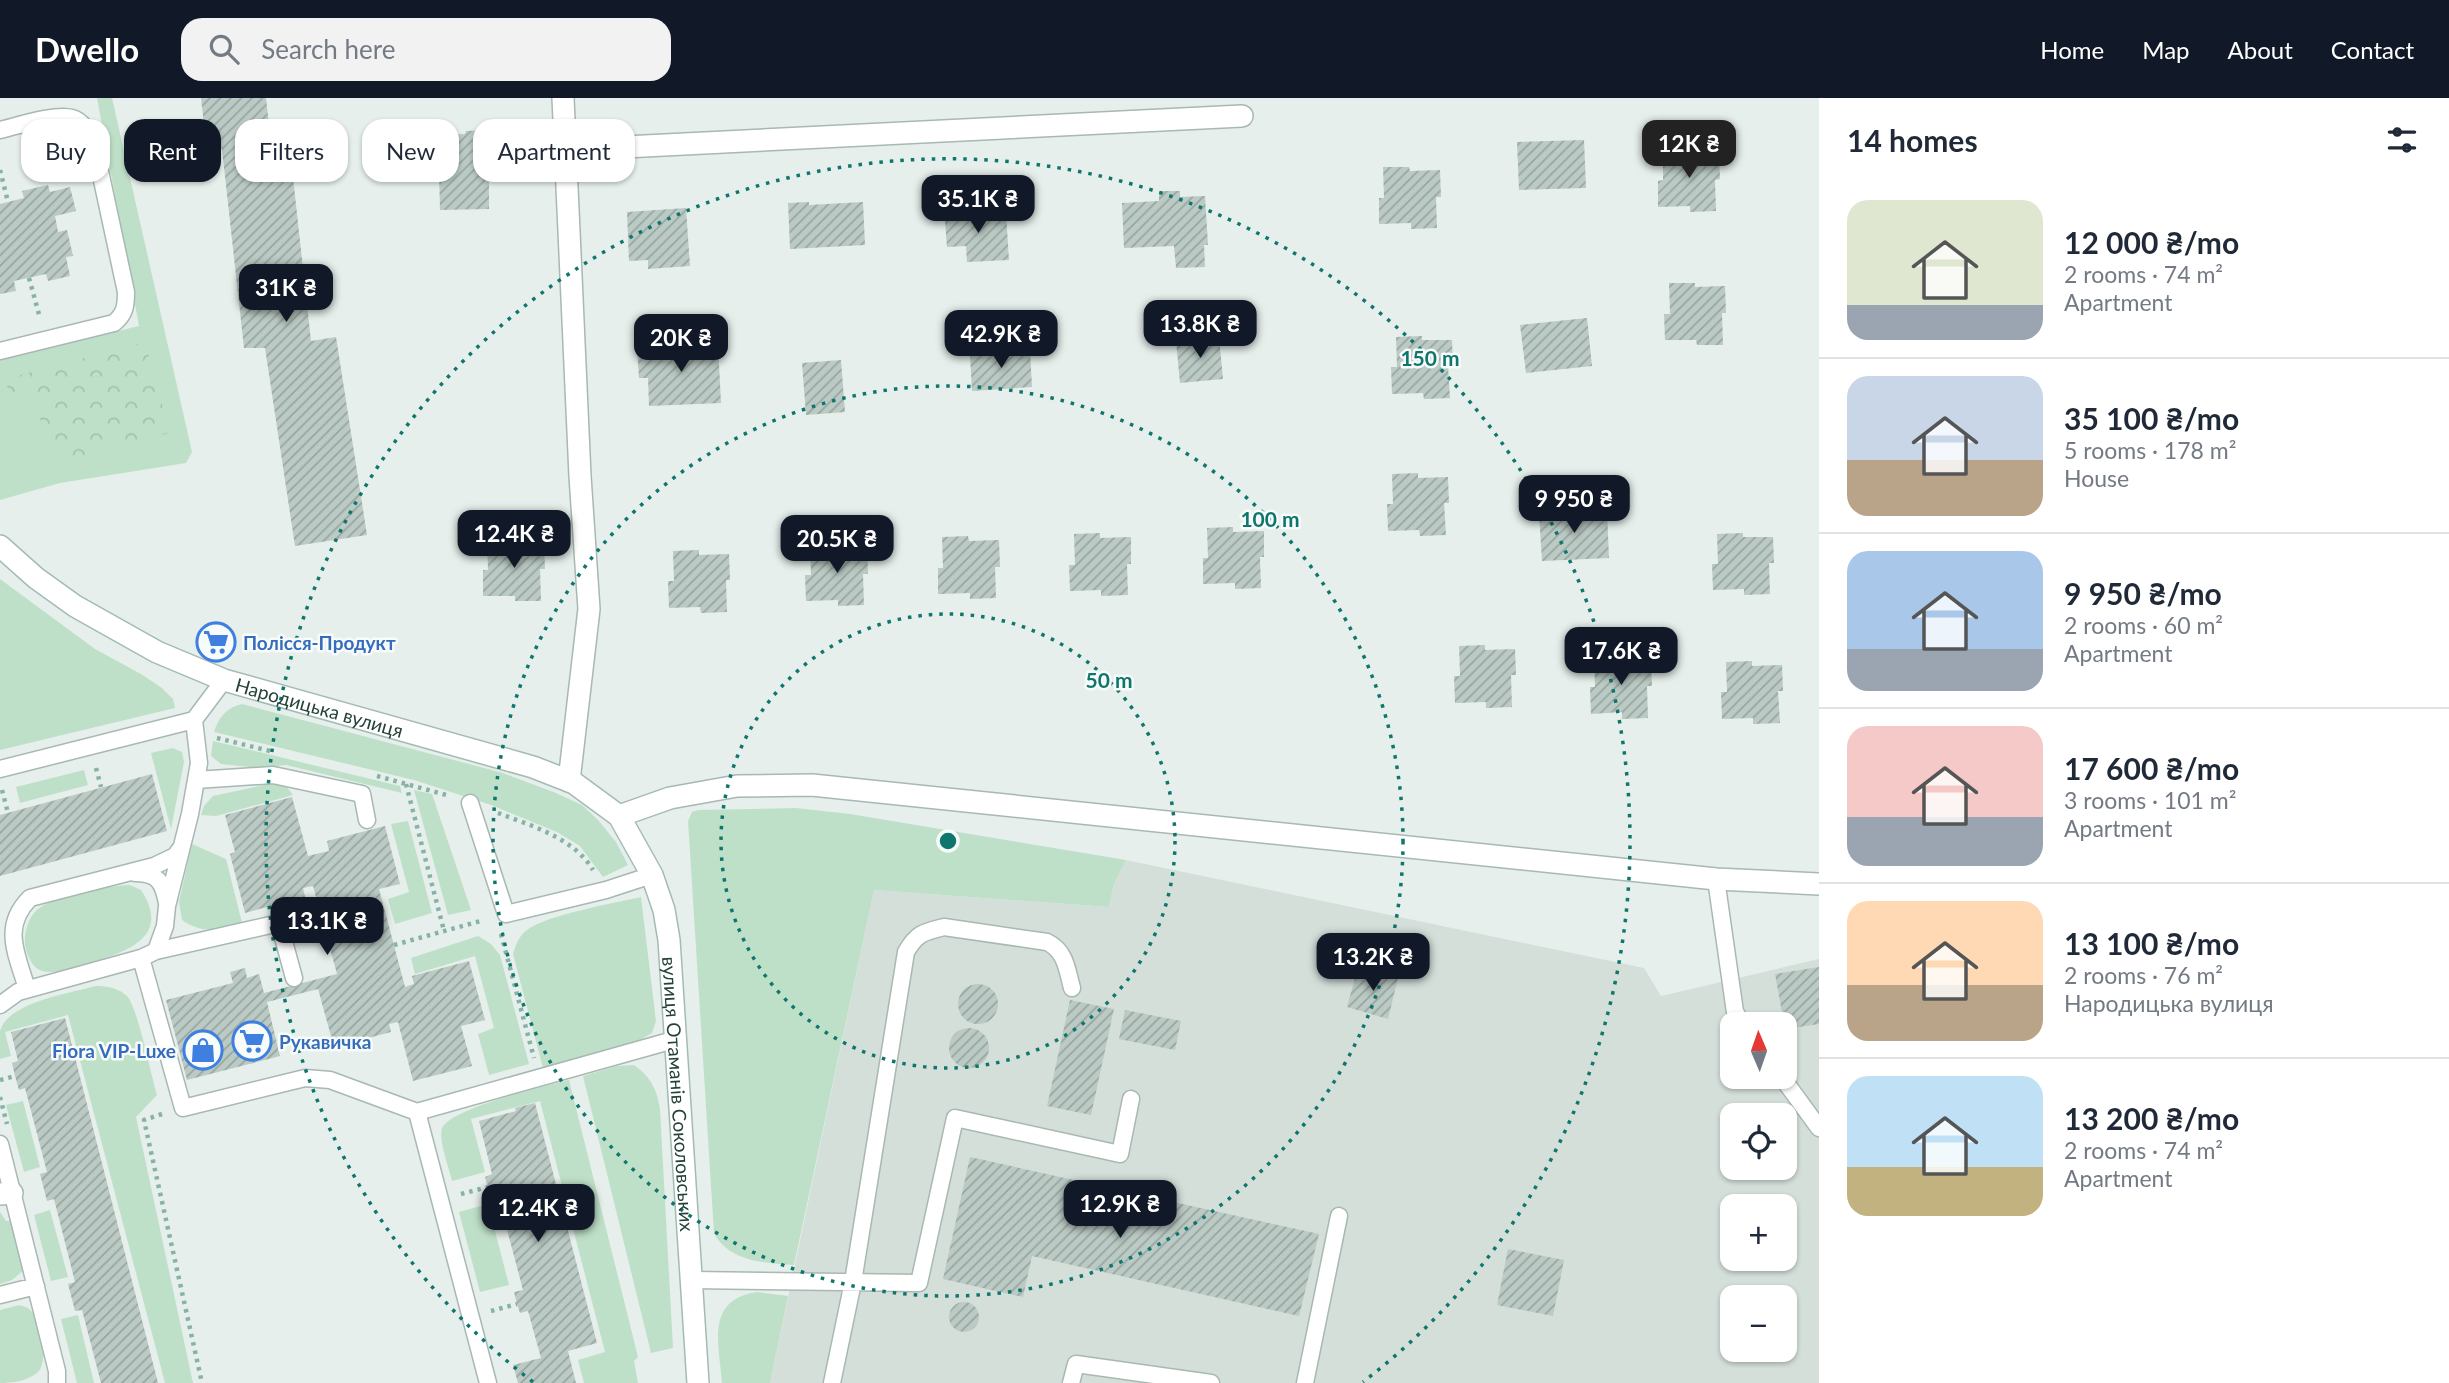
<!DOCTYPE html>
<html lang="en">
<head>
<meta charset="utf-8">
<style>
  body { margin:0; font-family:Lato,sans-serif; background:#f2f2f3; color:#1f2937; height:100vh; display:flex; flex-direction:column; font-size:26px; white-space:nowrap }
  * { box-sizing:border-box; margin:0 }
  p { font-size:23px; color:#747a83 }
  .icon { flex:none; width:38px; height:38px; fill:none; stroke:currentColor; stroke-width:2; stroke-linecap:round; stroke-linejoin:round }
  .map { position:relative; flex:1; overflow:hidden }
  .side { display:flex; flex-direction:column; background:#fff; width:630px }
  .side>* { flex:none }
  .hud { position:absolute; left:21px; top:21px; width:665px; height:63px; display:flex; gap:14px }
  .needle { width:46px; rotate:358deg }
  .tools { position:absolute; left:1720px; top:914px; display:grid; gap:14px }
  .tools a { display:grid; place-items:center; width:77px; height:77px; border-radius:14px; background:#fff; box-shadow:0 2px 5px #0004; font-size:35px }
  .price { position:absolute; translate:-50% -60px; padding:0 16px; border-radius:14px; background:#111827; color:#fff; font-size:23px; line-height:46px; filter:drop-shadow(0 2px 4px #0008) }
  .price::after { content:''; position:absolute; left:50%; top:42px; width:21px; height:16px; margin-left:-10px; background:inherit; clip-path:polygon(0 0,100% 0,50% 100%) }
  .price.active { background:#222; color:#fff }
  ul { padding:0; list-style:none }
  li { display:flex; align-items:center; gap:21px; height:175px; padding:0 28px }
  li+li { border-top:2px solid #e0e1e3 }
  li span { display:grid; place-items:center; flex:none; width:196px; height:140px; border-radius:21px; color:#555 }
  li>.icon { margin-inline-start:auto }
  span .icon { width:84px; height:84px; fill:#fffc; stroke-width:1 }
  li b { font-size:30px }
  h2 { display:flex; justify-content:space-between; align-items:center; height:84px; padding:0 28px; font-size:30px }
  .tag { padding:0 24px; border-radius:21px; background:#fff; box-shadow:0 2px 5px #0004; font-size:24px; line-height:63px }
  .tag.active { background:#111827; color:#fff }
  header { display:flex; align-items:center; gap:42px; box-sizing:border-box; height:98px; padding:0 35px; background:#111827; color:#fff }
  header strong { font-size:33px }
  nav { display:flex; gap:38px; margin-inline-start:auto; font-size:24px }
  .search { width:490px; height:63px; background:#f2f2f3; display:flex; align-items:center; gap:18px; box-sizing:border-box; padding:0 24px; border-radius:21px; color:#747a83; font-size:26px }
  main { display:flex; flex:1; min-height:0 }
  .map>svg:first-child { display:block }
</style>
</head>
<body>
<header>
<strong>Dwello</strong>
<div class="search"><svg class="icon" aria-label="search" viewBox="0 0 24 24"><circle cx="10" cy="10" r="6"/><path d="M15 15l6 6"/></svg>Search here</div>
<nav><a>Home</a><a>Map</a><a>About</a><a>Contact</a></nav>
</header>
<main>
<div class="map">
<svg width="1819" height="1285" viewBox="0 0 1819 1285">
  <defs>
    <pattern id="park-crowns" width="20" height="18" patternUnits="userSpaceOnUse" patternTransform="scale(1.75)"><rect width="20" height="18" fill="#bfe0c8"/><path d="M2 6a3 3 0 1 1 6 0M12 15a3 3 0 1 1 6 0" fill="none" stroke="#a4c1ad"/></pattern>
    <pattern id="building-hatch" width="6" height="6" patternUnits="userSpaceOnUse" patternTransform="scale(1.75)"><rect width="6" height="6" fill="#bbcac4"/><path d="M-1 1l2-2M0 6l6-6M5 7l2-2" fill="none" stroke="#98a6a0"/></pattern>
  </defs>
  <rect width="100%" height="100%" fill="#e6efeb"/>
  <path fill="#d4dfda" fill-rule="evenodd" d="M 1126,762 L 1644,870 L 1661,898 L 1819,861 L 1819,1285 L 770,1285 L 874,792 L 1109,809 L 1114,786 ZM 1732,926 L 1785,926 L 1785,978 L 1732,978 ZM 1732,1017 L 1785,1017 L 1785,1069 L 1732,1069 ZM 1732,1108 L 1785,1108 L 1785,1160 L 1732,1160 ZM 1732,1199 L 1785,1199 L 1785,1251 L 1732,1251 Z"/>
  <path fill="#bfe0c8" d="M 97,0 L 112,0 L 192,354 L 186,365 L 60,385 L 0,402 L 0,261 L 139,228 Z
    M 0,481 L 95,551 L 141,576 L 162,590 L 173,601 L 175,610 L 0,652 Z
    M 242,606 L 503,675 L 556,695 L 582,707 L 598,722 L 616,744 L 628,767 L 603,779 L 580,748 L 557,734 L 491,707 L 414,682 L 214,634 C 218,620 227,609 242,606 Z
    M 213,643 L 400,688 L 402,695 L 286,667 L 259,670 L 221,666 L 211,658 Z
    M 173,650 L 182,654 L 184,664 L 171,731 L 151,655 Z
    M 84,672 L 88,687 L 20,705 L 16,689 Z
    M 274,685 L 286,688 L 293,697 L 216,718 L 201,717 L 204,708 L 213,698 Z
    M 414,692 L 432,696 L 471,812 L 448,817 Z
    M 796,710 L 850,716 L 1126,762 L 1114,786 L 1109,809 L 874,792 L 794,1167 C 765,1165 729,1164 714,1135 L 688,723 L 692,714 L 698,712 Z
    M 408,723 L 432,815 L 395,826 L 388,801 L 409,794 L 391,726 Z
    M 192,746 L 226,761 L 242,825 C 222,834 200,835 182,822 L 179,804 Z
    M 130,787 L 141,792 C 172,839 127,854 89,865 C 76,868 56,877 42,873 C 31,869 27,857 25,847 C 24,836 27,825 33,816 C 48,797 107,788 130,787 Z
    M 641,799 L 656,923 L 652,935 L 638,943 L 543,970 L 513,856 C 516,846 519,838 527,832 C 546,817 615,805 641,799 Z
    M 478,838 L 491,846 L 500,857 L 529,966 L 489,977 L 478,936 L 494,930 L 475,858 L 415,876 L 411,860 Z
    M 96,888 C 108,888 118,890 127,898 C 138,910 151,978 157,997 L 136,1019 L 193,1285 L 165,1285 L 68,917 L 5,934 L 11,958 L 0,961 C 0,953 0,941 0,933 C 8,904 71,895 96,888 Z
    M 634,967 C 650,978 657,991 660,1011 L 673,1250 L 651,1255 L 583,978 L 617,968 Z
    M 569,982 L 638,1259 L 634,1263 L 638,1285 L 584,1285 L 578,1262 L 605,1254 L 540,1003 L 471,1021 L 485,1074 L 452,1083 C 449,1070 438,1041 442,1030 C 451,1010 545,988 569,982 Z
    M 23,1003 L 40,1069 L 24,1074 L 6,1007 Z
    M 488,1106 L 509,1187 L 480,1194 L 459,1114 Z
    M 50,1112 L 68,1179 L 51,1183 L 34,1117 Z
    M 0,1114 L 6,1123 L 12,1123 L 24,1172 L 12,1182 L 0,1186 Z
    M 757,1194 L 788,1198 L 770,1285 L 722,1285 C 719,1245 705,1202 757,1194 Z
    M 19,1207 C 20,1207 29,1210 29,1211 C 41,1219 49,1264 38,1274 C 29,1283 11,1285 0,1285 L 0,1212 Z
    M 78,1217 L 94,1285 L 77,1285 L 61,1221 Z"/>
  <path fill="url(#park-crowns)" d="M 145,244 L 170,335 L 74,360 L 48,349 L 34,299 L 12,305 L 5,281 Z"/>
  <path fill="url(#building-hatch)" d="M 201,0 L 266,0 L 271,45 L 289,43 L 311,243 L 336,239 L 367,437 L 295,448 L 265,250 L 244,250 L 222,51 L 207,52 Z
    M 488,32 L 489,63 L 497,62 L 505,68 L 505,77 L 499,84 L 489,84 L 489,111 L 440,112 L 438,37 L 465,36 L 466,33 Z
    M 1584,42 L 1586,90 L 1519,92 L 1517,44 Z
    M 1663,52 L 1689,52 L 1689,56 L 1719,55 L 1720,81 L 1715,82 L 1716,113 L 1690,114 L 1690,108 L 1658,109 L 1658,83 L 1663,82 Z
    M 1383,69 L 1409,69 L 1410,73 L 1440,72 L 1441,99 L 1436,99 L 1437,130 L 1411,131 L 1411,125 L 1379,126 L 1379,100 L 1384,100 Z
    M 48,87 L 50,94 L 70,89 L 76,113 L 55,118 L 58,134 L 67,132 L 73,158 L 66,159 L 70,178 L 48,183 L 46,176 L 14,183 L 16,193 L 0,196 L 0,106 L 24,100 L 22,93 Z
    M 1159,93 L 1180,93 L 1180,99 L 1205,98 L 1208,147 L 1204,147 L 1205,169 L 1176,170 L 1174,148 L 1124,150 L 1122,105 L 1159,103 Z
    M 809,104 L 809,107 L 863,104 L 865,147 L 790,151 L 788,105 Z
    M 686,110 L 690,168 L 648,171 L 648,162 L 629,163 L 627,114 Z
    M 944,110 L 966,110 L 966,117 L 1006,115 L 1009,162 L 967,164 L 966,148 L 947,149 Z
    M 1669,185 L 1695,185 L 1695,189 L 1725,188 L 1726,215 L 1722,215 L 1723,247 L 1697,247 L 1696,242 L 1665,242 L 1664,216 L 1670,216 Z
    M 1587,220 L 1592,268 L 1526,275 L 1520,227 Z
    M 1422,238 L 1422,242 L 1452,242 L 1453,268 L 1448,268 L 1450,300 L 1424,301 L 1423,295 L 1392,296 L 1391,269 L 1397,269 L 1396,239 Z
    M 1219,239 L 1223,281 L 1180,285 L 1176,243 Z
    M 718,246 L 721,305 L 649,308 L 648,280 L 639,280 L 637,250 Z
    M 1030,252 L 1032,289 L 972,293 L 970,256 Z
    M 841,262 L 845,314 L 806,317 L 802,265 Z
    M 1418,375 L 1418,380 L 1448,379 L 1449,405 L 1444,405 L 1446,437 L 1420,438 L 1419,432 L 1388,433 L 1387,406 L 1393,406 L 1392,376 Z
    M 1607,412 L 1609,460 L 1542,463 L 1539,415 Z
    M 1233,429 L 1233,434 L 1264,433 L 1264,459 L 1260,459 L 1261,490 L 1235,491 L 1235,485 L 1203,486 L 1203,460 L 1208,460 L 1207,430 Z
    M 1100,435 L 1100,440 L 1131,439 L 1131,466 L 1127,466 L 1128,497 L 1101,498 L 1101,492 L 1070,493 L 1069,467 L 1075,467 L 1074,436 Z
    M 1743,435 L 1743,439 L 1773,439 L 1774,465 L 1769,465 L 1770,496 L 1744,497 L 1744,491 L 1713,492 L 1712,466 L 1718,466 L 1717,436 Z
    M 968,438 L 969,443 L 999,442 L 1000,469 L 995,469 L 996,500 L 970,501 L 970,495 L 938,496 L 938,470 L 943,470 L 942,439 Z
    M 513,441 L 513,446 L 544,445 L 545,471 L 540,471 L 541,503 L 515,503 L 515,498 L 483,498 L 483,472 L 488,472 L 487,442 Z
    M 810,446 L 836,446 L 837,450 L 867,450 L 868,476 L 863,476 L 864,507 L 838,508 L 838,502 L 806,503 L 805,477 L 811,477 Z
    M 699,452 L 699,457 L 729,456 L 730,482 L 726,482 L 727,514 L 701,515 L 700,509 L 669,510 L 668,483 L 674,483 L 673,453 Z
    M 1485,547 L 1485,552 L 1515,551 L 1516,577 L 1511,577 L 1512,609 L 1486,610 L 1486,604 L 1455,605 L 1454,578 L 1460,578 L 1459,548 Z
    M 1621,558 L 1621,562 L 1651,562 L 1652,588 L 1647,588 L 1648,620 L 1622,621 L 1622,614 L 1591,616 L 1590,589 L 1595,589 L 1594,559 Z
    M 1752,563 L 1752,568 L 1782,567 L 1783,593 L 1778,593 L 1780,625 L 1753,626 L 1753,620 L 1722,621 L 1721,594 L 1727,594 L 1726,564 Z
    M 152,676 L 167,733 L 0,778 L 0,717 Z
    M 292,699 L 308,758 L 329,753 L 327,743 L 385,728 L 400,786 L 379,791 L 405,889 L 414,886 L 412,878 L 469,863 L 485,922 L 461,928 L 472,968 L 413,983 L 398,924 L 389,926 L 391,934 L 334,949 L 318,891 L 267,904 L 280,958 L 187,982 L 166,902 L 233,885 L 230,874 L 245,870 L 247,880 L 259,876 L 264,895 L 337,876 L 313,788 L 303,790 L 305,799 L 245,815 L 230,756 L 235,754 L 225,717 Z
    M 1358,869 L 1398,880 L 1388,921 L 1347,909 Z
    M 1819,869 L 1819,926 L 1785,931 L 1775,876 Z
    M958 906a20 20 0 1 1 40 0a20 20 0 1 1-40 0Z
    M 1070,902 L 1114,911 L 1091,1017 L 1047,1008 Z
    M 1125,912 L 1181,923 L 1175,952 L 1119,941 Z
    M 65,920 L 158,1285 L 101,1285 L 82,1212 L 75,1213 L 68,1186 L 75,1184 L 54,1101 L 47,1103 L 40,1076 L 47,1074 L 25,990 L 19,992 L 15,978 L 12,965 L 18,963 L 11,934 Z
    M949 950a20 20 0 1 1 40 0a20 20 0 1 1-40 0Z
    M 535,1005 L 597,1245 L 568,1253 L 576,1285 L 518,1285 L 513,1267 L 541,1260 L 528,1213 L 520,1215 L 517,1206 L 514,1194 L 523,1192 L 498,1098 L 491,1100 L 485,1079 L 492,1076 L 479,1023 L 516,1013 L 515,1010 Z
    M 970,1059 L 1319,1136 L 1299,1218 L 1032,1158 L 1023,1199 L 943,1181 Z
    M 1508,1151 L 1564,1162 L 1553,1218 L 1497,1207 Z
    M949 1219a15 15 0 1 1 30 0a15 15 0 1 1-30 0Z"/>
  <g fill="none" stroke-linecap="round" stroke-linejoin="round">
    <g stroke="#a8b8b2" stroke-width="19">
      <path id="lane" d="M 0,32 C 17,28 56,15 72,20 C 83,23 89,35 94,45 L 126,194 C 126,208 125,216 114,225 L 0,253
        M 0,671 L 194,622 L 224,582
        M 196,682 L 273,677 L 362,696 L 367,722
        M 470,705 L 506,816 L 606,792 L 652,777
        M 135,775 C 158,775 163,784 167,805
        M 1716,781 L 1735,914 L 1743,926
        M 156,853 L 279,825 L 294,880
        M 141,860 L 183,1010 L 305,980 L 330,982 L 417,1014
        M 27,891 C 17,856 1,829 30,800 L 154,768 L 175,758 L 181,750
        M 0,907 L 18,894 L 141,860 L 156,853 L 165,828 L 167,808 L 190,716 L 199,665 L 194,622
        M 1781,978 L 1819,1030
        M 0,1046 L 57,1273 L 57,1285
        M 692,1182 L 919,1185 L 955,1020 L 1120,1056 L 1131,1001
        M 0,1197 L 36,1188
        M 488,1285 L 417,1014 L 677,941
        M 832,1285 L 853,1184 L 906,854 C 917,835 924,834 944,829 L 1047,844 C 1066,853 1067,872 1072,890
        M 1071,1285 L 1076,1266 L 1211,1285
        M 1305,1285 L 1339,1118"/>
    </g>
    <g stroke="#a8b8b2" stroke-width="24">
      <path id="street" d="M 563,0 L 580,378 L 589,511 L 569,683
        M 565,52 L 1242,18
        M 619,718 L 670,700 L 737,688 L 812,687 L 1716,781 L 1819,786
        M 0,1096 L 12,1095"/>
    </g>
    <g stroke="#a4bbb3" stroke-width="24">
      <g id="secondary">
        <path id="s1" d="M 0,448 L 36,480 L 75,508 L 157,554 L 224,582 L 533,669 L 574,685 L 619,718 L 652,777 L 664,812 L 669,842 L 698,1285"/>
      </g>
    </g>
    <path stroke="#86b3a5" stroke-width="4.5" stroke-dasharray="3.5 5" stroke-linecap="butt" d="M 0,72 L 8,104
      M 29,180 L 40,220
      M 217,640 L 270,653
      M 96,670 L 101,689
      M 377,678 L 450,698
      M 406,686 L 444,833
      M 2,692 L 8,715
      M 498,715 C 532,728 574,740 593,772
      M 501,836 L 534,960
      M 394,847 L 484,822
      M 0,982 L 15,978
      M 0,999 L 7,1026
      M 162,1016 L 144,1022 L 202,1285
      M 461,1096 L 488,1089
      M 491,1213 L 517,1206"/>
    <use href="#lane" stroke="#fff" stroke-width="16"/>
    <use href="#street" stroke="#fff" stroke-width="21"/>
    <use href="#secondary" stroke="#fff" stroke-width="21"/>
  </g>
  <g fill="none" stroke="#0f766e" stroke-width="3.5" stroke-dasharray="3.5 7">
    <circle cx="948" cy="743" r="227"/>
    <circle cx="948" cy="743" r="455"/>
    <path d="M533 1284A682 682 0 1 1 1363 1284"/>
  </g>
  <defs>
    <g id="supermarket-ring" transform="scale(2.0125)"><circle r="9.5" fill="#f7fbf9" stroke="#3f7fe0" stroke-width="1.5"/><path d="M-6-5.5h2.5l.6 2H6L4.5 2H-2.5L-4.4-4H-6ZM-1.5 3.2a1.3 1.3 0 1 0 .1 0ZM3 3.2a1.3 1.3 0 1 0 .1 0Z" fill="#3f7fe0"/></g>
    <g id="shop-ring" transform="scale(2.0125)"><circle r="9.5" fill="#f7fbf9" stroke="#3f7fe0" stroke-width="1.5"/><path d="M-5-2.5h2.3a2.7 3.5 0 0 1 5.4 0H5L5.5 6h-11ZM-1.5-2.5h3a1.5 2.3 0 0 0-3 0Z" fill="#3f7fe0"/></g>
  </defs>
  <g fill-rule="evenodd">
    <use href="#supermarket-ring" x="216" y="544"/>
    <use href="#supermarket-ring" x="252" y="943"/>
    <use href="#shop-ring" x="203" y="952"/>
  </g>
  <g text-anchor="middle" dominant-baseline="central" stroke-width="5" stroke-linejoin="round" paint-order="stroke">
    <g font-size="19" font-weight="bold" fill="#366cbe" stroke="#f7fbf9" text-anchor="start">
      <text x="243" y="544">Полісся-Продукт</text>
      <text x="279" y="943">Рукавичка</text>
      <text x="176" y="952" text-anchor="end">Flora VIP-Luxe</text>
    </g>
    <g font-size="19" fill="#24423a" stroke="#f7fbf9">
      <text stroke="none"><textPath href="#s1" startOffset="362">Народицька вулиця</textPath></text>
      <text stroke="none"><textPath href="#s1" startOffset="973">вулиця Отаманів Соколовських</textPath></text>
    </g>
  </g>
  <circle cx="948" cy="743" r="10" fill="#0f766e" stroke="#f7fbf9" stroke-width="3.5"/>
  <g font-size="21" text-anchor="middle" font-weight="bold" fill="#0f766e" stroke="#f7fbf9" stroke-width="5" stroke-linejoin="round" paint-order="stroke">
    <text x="1430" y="268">150 m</text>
    <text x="1270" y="429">100 m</text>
    <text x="1109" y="590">50 m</text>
  </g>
</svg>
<div class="tools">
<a><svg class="needle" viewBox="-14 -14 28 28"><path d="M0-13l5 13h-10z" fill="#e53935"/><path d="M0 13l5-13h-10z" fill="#747a83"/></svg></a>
<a><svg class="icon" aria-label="locate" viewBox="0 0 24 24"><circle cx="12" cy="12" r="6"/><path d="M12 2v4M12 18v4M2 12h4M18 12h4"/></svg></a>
<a>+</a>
<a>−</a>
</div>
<b class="price active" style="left:1689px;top:82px">12K ₴</b>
<b class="price" style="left:978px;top:137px">35.1K ₴</b>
<b class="price" style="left:286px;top:226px">31K ₴</b>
<b class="price" style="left:1200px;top:262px">13.8K ₴</b>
<b class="price" style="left:1001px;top:272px">42.9K ₴</b>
<b class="price" style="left:681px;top:276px">20K ₴</b>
<b class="price" style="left:1574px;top:437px">9 950 ₴</b>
<b class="price" style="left:514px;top:472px">12.4K ₴</b>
<b class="price" style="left:837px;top:477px">20.5K ₴</b>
<b class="price" style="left:1621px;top:589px">17.6K ₴</b>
<b class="price" style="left:327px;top:859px">13.1K ₴</b>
<b class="price" style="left:1373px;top:895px">13.2K ₴</b>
<b class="price" style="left:1120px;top:1142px">12.9K ₴</b>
<b class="price" style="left:538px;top:1146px">12.4K ₴</b>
<div class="hud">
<a class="tag">Buy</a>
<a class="tag active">Rent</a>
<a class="tag">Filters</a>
<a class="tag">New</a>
<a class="tag">Apartment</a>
</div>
</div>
<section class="side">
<h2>14 homes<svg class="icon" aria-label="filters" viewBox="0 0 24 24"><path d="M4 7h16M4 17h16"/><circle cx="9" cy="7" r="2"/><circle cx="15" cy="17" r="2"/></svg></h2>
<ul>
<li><span style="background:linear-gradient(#dfe7d0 75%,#9aa5b1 0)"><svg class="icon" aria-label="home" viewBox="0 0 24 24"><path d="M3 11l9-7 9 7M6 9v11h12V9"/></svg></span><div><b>12 000 ₴/mo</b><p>2 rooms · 74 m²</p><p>Apartment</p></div></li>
<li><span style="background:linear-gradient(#c9d6e8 60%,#b9a48a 0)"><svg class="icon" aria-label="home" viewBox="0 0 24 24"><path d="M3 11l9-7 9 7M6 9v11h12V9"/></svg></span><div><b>35 100 ₴/mo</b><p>5 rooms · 178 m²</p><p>House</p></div></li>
<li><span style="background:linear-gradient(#a9c7e8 70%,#9aa5b1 0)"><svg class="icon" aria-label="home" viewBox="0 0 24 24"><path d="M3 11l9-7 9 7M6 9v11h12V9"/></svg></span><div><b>9 950 ₴/mo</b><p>2 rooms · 60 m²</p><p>Apartment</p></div></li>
<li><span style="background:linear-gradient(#f6c9c9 65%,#9aa5b1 0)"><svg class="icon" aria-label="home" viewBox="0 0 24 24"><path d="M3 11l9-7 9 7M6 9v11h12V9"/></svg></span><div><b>17 600 ₴/mo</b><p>3 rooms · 101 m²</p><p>Apartment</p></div></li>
<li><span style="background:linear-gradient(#ffd9b3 60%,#b9a48a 0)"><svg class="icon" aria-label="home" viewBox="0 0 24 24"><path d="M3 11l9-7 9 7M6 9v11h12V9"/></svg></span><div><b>13 100 ₴/mo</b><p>2 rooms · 76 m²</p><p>Народицька вулиця</p></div></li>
<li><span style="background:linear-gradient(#bfe0f5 65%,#c2b280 0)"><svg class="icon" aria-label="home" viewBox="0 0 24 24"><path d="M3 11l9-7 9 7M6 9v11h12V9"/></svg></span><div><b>13 200 ₴/mo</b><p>2 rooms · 74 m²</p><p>Apartment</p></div></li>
</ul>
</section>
</main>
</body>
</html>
